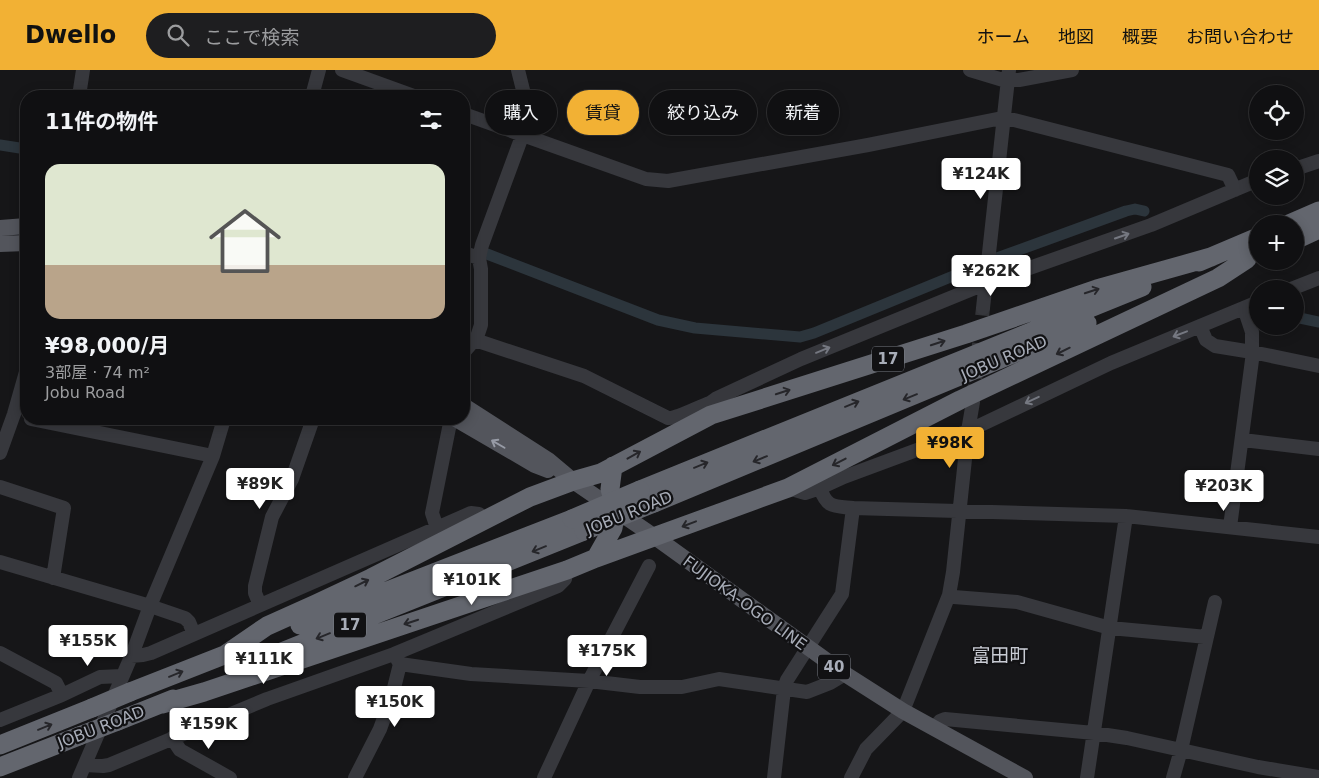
<!DOCTYPE html>
<html lang="ja">
<head>
<meta charset="utf-8">
<style>
  body { margin:0; font-family:"DejaVu Sans","Noto Sans JP",sans-serif; background:#1e1e20; color:#f1f3f6; height:100vh; display:flex; flex-direction:column; font-size:19px; white-space:nowrap }
  * { box-sizing:border-box; margin:0 }
  p { font-size:16px; color:#9c9d9f }
  .icon { flex:none; width:28px; height:28px; fill:none; stroke:currentColor; stroke-width:2; stroke-linecap:round; stroke-linejoin:round }
  .map { position:relative; flex:1; overflow:hidden }
  .sheet { position:absolute; left:20px; top:20px; width:450px; height:335px; display:flex; flex-direction:column; background:#101012; border-radius:20px; box-shadow:0 2px 12px #0003,0 0 0 1px #303032 }
  .sheet>* { flex:none }
  .guide { position:absolute; left:485px; top:20px; width:475px; height:45px; display:flex; gap:10px }
  .tools { position:absolute; left:1249px; top:15px; display:grid; gap:10px }
  .tools a { display:grid; place-items:center; width:55px; height:55px; border-radius:50%; background:#101012; box-shadow:0 2px 12px #0003,0 0 0 1px #303032; font-size:25px }
  .price { position:absolute; translate:-50% -42px; padding:0 11px; border-radius:5px; background:#fff; color:#222; font-size:16px; line-height:32px; filter:drop-shadow(0 1px 2px #0008) }
  .price::after { content:''; position:absolute; left:50%; top:30px; width:15px; height:11px; margin-left:-8px; background:inherit; clip-path:polygon(0 0,100% 0,50% 100%) }
  .price.active { background:#f2b134; color:#111 }
  ul { padding:0; list-style:none }
  li { display:grid; align-content:center; gap:10px; height:265px; padding:0 25px }
  li+li { border-top:1px solid #303032 }
  li span { display:grid; place-items:center; height:155px; border-radius:15px; color:#555 }
  li>.icon { margin-inline-start:auto }
  span .icon { width:90px; height:90px; fill:#fffc; stroke-width:1 }
  li b { font-size:21px }
  h2 { display:flex; justify-content:space-between; align-items:center; height:60px; padding:0 25px; font-size:21px }
  .tag { padding:0 18px; border-radius:22px; background:#101012; box-shadow:0 2px 12px #0003,0 0 0 1px #303032; font-size:18px; line-height:45px }
  .tag.active { background:#f2b134; color:#111 }
  header { display:flex; align-items:center; gap:30px; box-sizing:border-box; height:70px; padding:0 25px; background:#f2b134; color:#111 }
  header strong { font-size:24px }
  nav { display:flex; gap:28px; margin-inline-start:auto; font-size:18px }
  .search { width:350px; height:45px; background:#1e1e20; display:flex; align-items:center; gap:12px; box-sizing:border-box; padding:0 18px; border-radius:28px; color:#9c9d9f; font-size:19px }
  .map>svg:first-child { display:block }
</style>
</head>
<body>
<header>
<strong>Dwello</strong>
<div class="search"><svg class="icon" aria-label="search" viewBox="0 0 24 24"><circle cx="10" cy="10" r="6"/><path d="M15 15l6 6"/></svg>ここで検索</div>
<nav><a>ホーム</a><a>地図</a><a>概要</a><a>お問い合わせ</a></nav>
</header>
<div class="map">
<svg width="1319" height="708" viewBox="0 0 1319 708">
  <rect width="100%" height="100%" fill="#161618"/>
  <g fill="none" stroke-linecap="round" stroke-linejoin="round">
    <path stroke="#2c353c" stroke-width="11" d="M 0,75 L 26,79
      M 487,184 L 658,250 L 695,258 L 800,267 L 814,263 L 980,195
      M 997,188 L 1126,141 L 1135,139 L 1144,141
      M 1295,247 L 1319,252"/>
    <path stroke="#333438" stroke-width="14" stroke-dasharray="14 7" stroke-linecap="butt" d="M 973,329 L 983,238"/>
    <path stroke="#37383d" stroke-width="14" d="M 342,0 L 414,26
      M 970,0 L 1003,10 L 1019,10 L 1072,0
      M 79,26 L 83,0
      M 312,26 L 319,0
      M 464,44 L 646,109 L 668,111 L 868,75 L 997,49 L 1014,50 L 1228,105 L 1235,120
      M 1295,99 L 1319,91
      M 464,183 L 479,188
      M 1291,219 L 1319,208
      M 983,238 L 1009,0
      M 1200,256 L 1206,270 L 1215,276 L 1252,282 L 1319,296
      M 475,270 L 584,306 L 668,348 C 676,349 700,336 710,333
      M 464,282 L 477,267 L 481,255 L 481,199 L 479,188 L 482,175 L 525,58 L 524,24 L 518,0
      M 711,345 L 710,333 L 717,328 L 801,289 L 987,213 L 1151,155 L 1258,110
      M 31,349 L 213,386
      M 1243,370 L 1319,379
      M 0,383 L 14,344 L 26,302
      M 0,417 L 64,438 L 53,508
      M 788,418 L 805,423 L 820,418 L 844,407 L 968,361 L 1111,293 L 1258,232
      M 820,418 C 827,438 833,436 853,438 L 1126,446 L 1319,467
      M 1230,457 L 1252,290 L 1252,262 L 1244,238
      M 437,458 L 432,443 L 449,358 L 452,349
      M 0,492 L 150,536 L 185,548 L 189,552 L 194,564
      M 949,525 L 954,527 L 1017,532 L 1110,558 L 1207,567
      M 260,535 L 255,523 L 255,516 L 272,447 L 292,409 L 313,349
      M 0,583 L 56,613 L 62,625
      M 131,586 L 143,585 L 151,583 L 471,443 L 479,444 L 486,451
      M 400,594 L 471,604 L 589,611 L 640,617 L 682,617 L 719,609 L 807,622 L 830,613 L 845,604
      M 0,650 L 62,625 L 100,607 L 122,606
      M 934,658 L 940,651 L 945,649 L 1094,663 L 1127,668 L 1258,697 L 1319,707
      M 172,668 L 180,680 L 230,708
      M 85,695 L 103,696 L 109,695 L 267,629 L 394,584 L 558,516 L 565,509 L 567,500
      M 79,708 L 133,582 L 150,536 L 213,386 L 224,349
      M 355,708 L 380,659 L 392,626 L 400,594 L 396,587
      M 544,708 L 589,611 L 649,496
      M 774,708 L 784,619 L 787,610 L 842,524 L 853,438
      M 851,708 L 866,679 L 903,641 L 949,525 L 953,502 L 968,361 L 973,332
      M 1087,708 L 1126,446
      M 1173,708 L 1181,680 L 1215,532"/>
    <path stroke="#53555c" stroke-width="16" d="M 0,158 L 26,156
      M 0,174 L 26,173
      M 464,336 L 548,390 L 573,411 L 655,467 L 845,604 L 903,641 L 1025,708
      M 456,349 L 535,395 L 548,400"/>
    <path stroke="#63666e" stroke-width="19" d="M 1289,154 L 1319,141
      M 1295,170 L 1319,159
      M 1199,192 L 1258,167
      M 640,420 L 1142,217
      M 654,433 L 1087,253
      M 596,488 L 613,458 L 616,440 L 610,419 L 613,396
      M 300,555 L 572,449
      M 226,584 L 267,556 L 316,534 L 371,508 L 530,427 L 573,411 L 601,403 L 711,345 L 966,264 L 1097,219 L 1211,187
      M 274,585 L 584,461
      M 130,622 L 237,580
      M 162,634 L 204,622 L 567,500 L 596,488 L 788,418 L 960,330 L 1218,208 L 1247,189
      M 118,651 L 173,629
      M 0,675 L 92,638
      M 0,697 L 79,666"/>
    <path stroke="#63666e" stroke-width="19" d="M 572,449 L 640,420
      M 584,461 L 654,433
      M 92,638 L 130,622
      M 79,666 L 118,651"/>
  </g>
  <defs><path id="oneway-shaft" d="M-6 0H5M1.5-3L5.5 0L1.5 3" fill="none" stroke-width="1.6" stroke-linecap="round" stroke-linejoin="round" transform="scale(1.25)"/></defs>
  <g stroke="#757881">
    <use href="#oneway-shaft" transform="translate(1122 166) rotate(-19)"/>
    <use href="#oneway-shaft" transform="translate(1180 264) rotate(159)"/>
    <use href="#oneway-shaft" transform="translate(823 280) rotate(-22)"/>
    <use href="#oneway-shaft" transform="translate(1032 330) rotate(155)"/>
  </g>
  <g stroke="#26262a">
    <use href="#oneway-shaft" transform="translate(1092 221) rotate(-18)"/>
    <use href="#oneway-shaft" transform="translate(938 273) rotate(-18)"/>
    <use href="#oneway-shaft" transform="translate(1063 281) rotate(154)"/>
    <use href="#oneway-shaft" transform="translate(783 322) rotate(-18)"/>
    <use href="#oneway-shaft" transform="translate(910 327) rotate(158)"/>
    <use href="#oneway-shaft" transform="translate(852 334) rotate(-22)"/>
    <use href="#oneway-shaft" transform="translate(634 385) rotate(-29)"/>
    <use href="#oneway-shaft" transform="translate(760 389) rotate(158)"/>
    <use href="#oneway-shaft" transform="translate(839 392) rotate(153)"/>
    <use href="#oneway-shaft" transform="translate(701 395) rotate(-22)"/>
    <use href="#oneway-shaft" transform="translate(689 454) rotate(159)"/>
    <use href="#oneway-shaft" transform="translate(539 479) rotate(158)"/>
    <use href="#oneway-shaft" transform="translate(362 513) rotate(-26)"/>
    <use href="#oneway-shaft" transform="translate(411 552) rotate(162)"/>
    <use href="#oneway-shaft" transform="translate(323 566) rotate(158)"/>
    <use href="#oneway-shaft" transform="translate(176 604) rotate(-22)"/>
    <use href="#oneway-shaft" transform="translate(45 657) rotate(-22)"/>
  </g>
  <use stroke="#979ba6" href="#oneway-shaft" transform="translate(498 374) rotate(-150)"/>
  <g text-anchor="middle" dominant-baseline="central" stroke-width="4.5" stroke-linejoin="round" paint-order="stroke">
    <g fill="#111113" stroke="#7b7e86" stroke-width="1">
      <rect x="872" y="276.5" width="32" height="25" rx="4"/>
      <rect x="334" y="542.5" width="32" height="25" rx="4"/>
      <rect x="818" y="584.5" width="32" height="25" rx="4"/>
    </g>
    <g font-size="15" font-weight="bold" fill="#a8adb8">
      <text x="888" y="289">17</text>
      <text x="350" y="555">17</text>
      <text x="834" y="597">40</text>
    </g>
    <g font-size="16" fill="#a8adb8" stroke="#111113">
      <text transform="translate(1004 288) rotate(-23)">JOBU ROAD</text>
      <text transform="translate(629 443) rotate(-22)">JOBU ROAD</text>
      <text transform="translate(745 533) rotate(36)">FUJIOKA-OGO LINE</text>
      <text transform="translate(101 657) rotate(-21)">JOBU ROAD</text>
    </g>
    <g font-size="19" fill="#c9ccd4" stroke="#111113">
      <text x="1000" y="585">富田町</text>
    </g>
  </g>
</svg>
<div class="tools">
<a><svg class="icon" aria-label="locate" viewBox="0 0 24 24"><circle cx="12" cy="12" r="6"/><path d="M12 2v4M12 18v4M2 12h4M18 12h4"/></svg></a>
<a><svg class="icon" aria-label="layers" viewBox="0 0 24 24"><path d="M12 4l9 5-9 5-9-5zM3 14l9 5 9-5"/></svg></a>
<a>+</a>
<a>−</a>
</div>
<b class="price" style="left:981px;top:130px">¥124K</b>
<b class="price" style="left:991px;top:227px">¥262K</b>
<b class="price active" style="left:950px;top:399px">¥98K</b>
<b class="price" style="left:260px;top:440px">¥89K</b>
<b class="price" style="left:1224px;top:442px">¥203K</b>
<b class="price" style="left:472px;top:536px">¥101K</b>
<b class="price" style="left:88px;top:597px">¥155K</b>
<b class="price" style="left:607px;top:607px">¥175K</b>
<b class="price" style="left:264px;top:615px">¥111K</b>
<b class="price" style="left:395px;top:658px">¥150K</b>
<b class="price" style="left:209px;top:680px">¥159K</b>
<div class="guide">
<a class="tag">購入</a>
<a class="tag active">賃貸</a>
<a class="tag">絞り込み</a>
<a class="tag">新着</a>
</div>
<section class="sheet">
<h2>11件の物件<svg class="icon" aria-label="filters" viewBox="0 0 24 24"><path d="M4 7h16M4 17h16"/><circle cx="9" cy="7" r="2"/><circle cx="15" cy="17" r="2"/></svg></h2>
<ul>
<li><span style="background:linear-gradient(#dfe7d0 65%,#b9a48a 0)"><svg class="icon" aria-label="home" viewBox="0 0 24 24"><path d="M3 11l9-7 9 7M6 9v11h12V9"/></svg></span><div><b>¥98,000/月</b><p>3部屋 · 74 m²</p><p>Jobu Road</p></div></li>
</ul>
</section>
</div>
</body>
</html>
